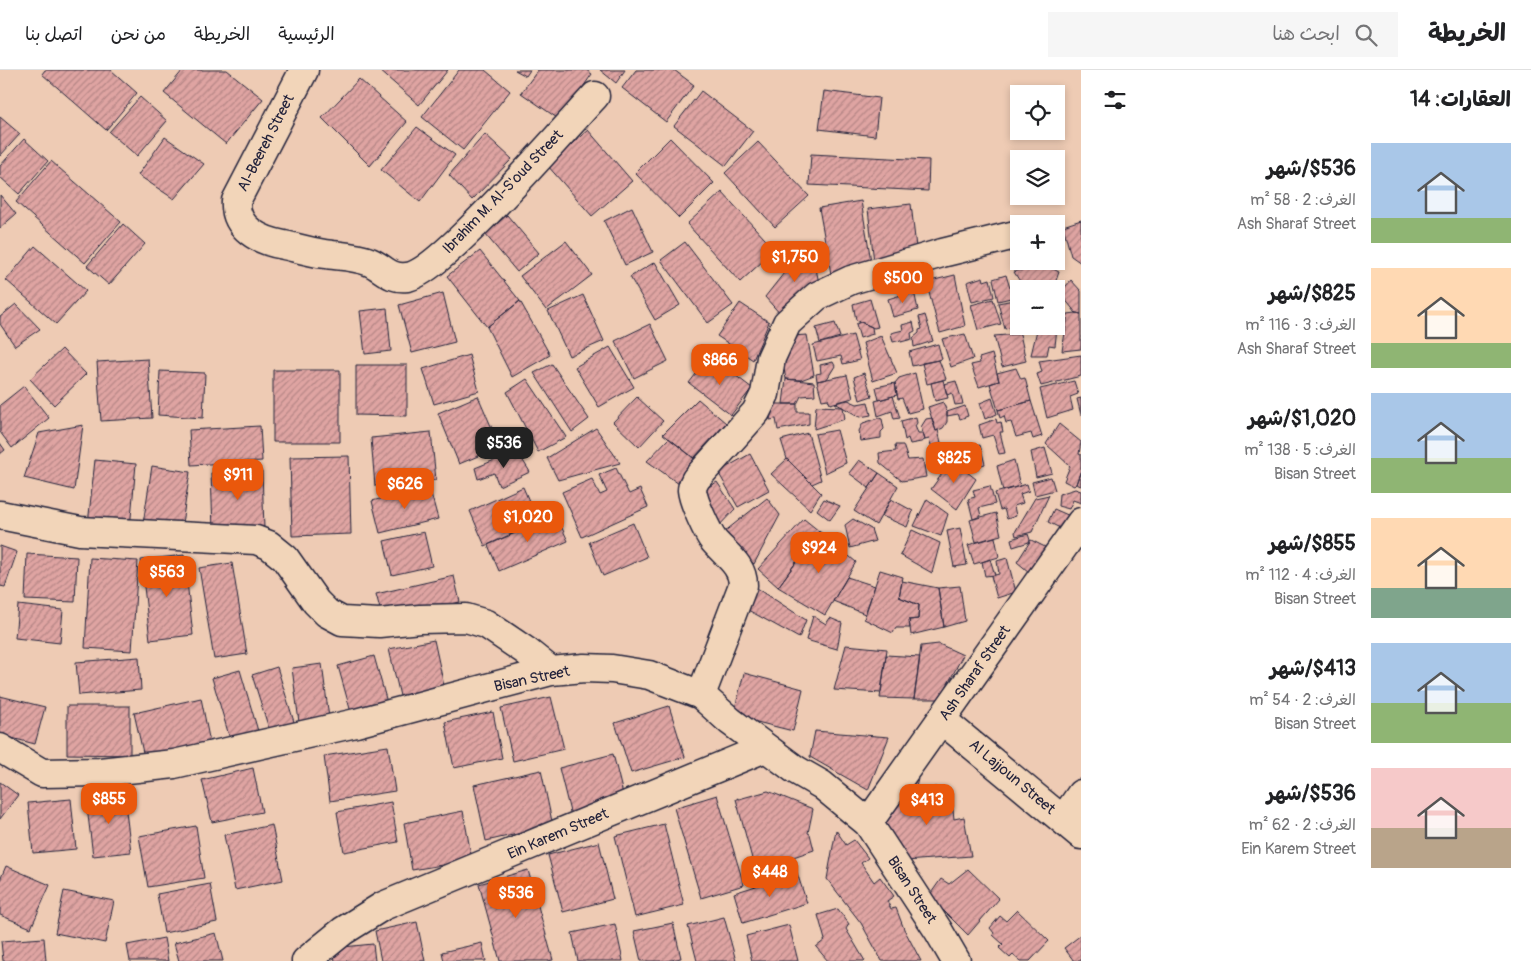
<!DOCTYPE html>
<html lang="ar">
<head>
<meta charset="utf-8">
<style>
  body { margin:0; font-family:Pangolin,"Playpen Sans Arabic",sans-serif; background:#f6f6f6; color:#202124; direction:rtl; height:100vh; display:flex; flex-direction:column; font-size:19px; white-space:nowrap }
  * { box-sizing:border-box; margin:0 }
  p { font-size:16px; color:#757577 }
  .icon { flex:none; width:28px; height:28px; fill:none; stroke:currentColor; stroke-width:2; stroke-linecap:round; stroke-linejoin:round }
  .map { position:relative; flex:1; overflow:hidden; direction:ltr }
  .side { display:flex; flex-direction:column; background:#fff; width:450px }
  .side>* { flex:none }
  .controls { position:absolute; left:1010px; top:15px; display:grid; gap:10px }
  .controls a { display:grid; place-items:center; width:55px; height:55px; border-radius:0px; background:#fff; box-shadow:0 2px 8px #0003; font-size:25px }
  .price { position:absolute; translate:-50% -42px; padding:0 11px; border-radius:10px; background:#ea580c; color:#fff; font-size:16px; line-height:32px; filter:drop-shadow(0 1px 2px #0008) }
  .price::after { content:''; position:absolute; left:50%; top:30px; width:15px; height:11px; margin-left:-8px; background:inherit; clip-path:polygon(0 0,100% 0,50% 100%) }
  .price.current { background:#222; color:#fff }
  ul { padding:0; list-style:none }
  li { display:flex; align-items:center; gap:15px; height:125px; padding:0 20px }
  li span { display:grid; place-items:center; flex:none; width:140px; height:100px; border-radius:0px; color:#555 }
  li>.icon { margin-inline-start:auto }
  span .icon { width:60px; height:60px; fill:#fffc; stroke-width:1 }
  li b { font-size:21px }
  h2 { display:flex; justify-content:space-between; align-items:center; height:60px; padding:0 20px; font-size:21px }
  header { display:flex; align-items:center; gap:30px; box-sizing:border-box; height:70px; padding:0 25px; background:#fff; border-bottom:1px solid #e0e0e0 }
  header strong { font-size:24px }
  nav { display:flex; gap:28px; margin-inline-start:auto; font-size:18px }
  .search { width:350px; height:45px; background:#f6f6f6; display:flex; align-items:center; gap:12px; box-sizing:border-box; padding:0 18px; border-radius:0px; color:#757577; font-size:19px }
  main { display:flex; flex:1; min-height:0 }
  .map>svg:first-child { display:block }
</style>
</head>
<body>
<header>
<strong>الخريطة</strong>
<div class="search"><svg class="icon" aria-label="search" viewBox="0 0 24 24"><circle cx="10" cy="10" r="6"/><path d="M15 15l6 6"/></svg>ابحث هنا</div>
<nav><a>الرئيسية</a><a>الخريطة</a><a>من نحن</a><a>اتصل بنا</a></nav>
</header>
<main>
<section class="side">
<h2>العقارات: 14<svg class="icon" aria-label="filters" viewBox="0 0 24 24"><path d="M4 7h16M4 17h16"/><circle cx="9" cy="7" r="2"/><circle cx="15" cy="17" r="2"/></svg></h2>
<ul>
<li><span style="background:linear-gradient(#a9c7e8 75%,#8fb573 0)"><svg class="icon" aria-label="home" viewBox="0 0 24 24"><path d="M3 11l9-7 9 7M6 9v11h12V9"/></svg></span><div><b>$536/شهر</b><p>الغرف: 2 · 58 m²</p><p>Ash Sharaf Street</p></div></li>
<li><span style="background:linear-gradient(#ffd9b3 75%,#8fb573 0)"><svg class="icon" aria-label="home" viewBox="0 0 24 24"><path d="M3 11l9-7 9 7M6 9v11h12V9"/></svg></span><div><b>$825/شهر</b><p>الغرف: 3 · 116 m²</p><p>Ash Sharaf Street</p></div></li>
<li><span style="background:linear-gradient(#a9c7e8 65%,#8fb573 0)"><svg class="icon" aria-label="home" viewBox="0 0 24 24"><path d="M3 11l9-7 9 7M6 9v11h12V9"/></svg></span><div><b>$1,020/شهر</b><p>الغرف: 5 · 138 m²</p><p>Bisan Street</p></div></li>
<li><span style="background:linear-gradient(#ffd9b3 70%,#7fa58c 0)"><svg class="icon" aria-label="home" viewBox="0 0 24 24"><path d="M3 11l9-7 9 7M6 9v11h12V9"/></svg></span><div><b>$855/شهر</b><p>الغرف: 4 · 112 m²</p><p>Bisan Street</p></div></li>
<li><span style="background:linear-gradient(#a9c7e8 60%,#8fb573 0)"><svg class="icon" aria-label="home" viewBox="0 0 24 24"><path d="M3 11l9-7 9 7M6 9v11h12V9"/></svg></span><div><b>$413/شهر</b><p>الغرف: 2 · 54 m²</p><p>Bisan Street</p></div></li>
<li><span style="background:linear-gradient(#f6c9c9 60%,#b9a48a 0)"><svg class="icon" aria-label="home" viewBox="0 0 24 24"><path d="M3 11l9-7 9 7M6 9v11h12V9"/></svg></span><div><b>$536/شهر</b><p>الغرف: 2 · 62 m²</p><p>Ein Karem Street</p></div></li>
</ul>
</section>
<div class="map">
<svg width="1081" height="891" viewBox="0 0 1081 891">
  <defs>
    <pattern id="building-hatch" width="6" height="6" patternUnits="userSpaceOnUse" patternTransform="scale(1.25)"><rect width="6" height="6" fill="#dfa4a2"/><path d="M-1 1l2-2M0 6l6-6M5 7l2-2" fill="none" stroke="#b48585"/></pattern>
  </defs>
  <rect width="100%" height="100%" fill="#eecbb4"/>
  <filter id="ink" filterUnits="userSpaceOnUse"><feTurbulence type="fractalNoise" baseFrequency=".02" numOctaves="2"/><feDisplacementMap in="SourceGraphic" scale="10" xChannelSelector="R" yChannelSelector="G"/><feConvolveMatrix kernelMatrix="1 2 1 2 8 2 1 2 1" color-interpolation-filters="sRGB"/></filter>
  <g filter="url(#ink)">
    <path fill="url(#building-hatch)" stroke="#22223b" d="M 45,0 L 111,0 L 137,23 L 106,60 L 42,4 Z
      M 183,0 L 227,0 L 263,29 L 226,74 L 164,23 Z
      M 379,0 L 448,0 L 419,35 Z
      M 459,0 L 485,0 L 510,21 L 463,80 L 422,47 Z
      M 515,0 L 530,0 L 526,6 Z
      M 538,0 L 586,0 L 592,4 L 560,50 L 521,23 Z
      M 600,0 L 625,0 L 616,13 Z
      M 636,0 L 674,0 L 694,15 L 666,52 L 622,18 Z
      M 359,9 L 407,52 L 370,96 L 322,48 Z
      M 701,21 L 753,61 L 726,96 L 674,56 Z
      M 824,21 L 879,28 L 875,66 L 819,59 Z
      M 140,27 L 167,51 L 137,86 L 109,62 Z
      M 0,47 L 20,64 L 0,86 Z
      M 417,57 L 455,85 L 420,132 L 381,100 Z
      M 588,60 L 632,111 L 592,146 L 547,95 Z
      M 485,64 L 512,89 L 472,130 L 449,105 Z
      M 165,67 L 204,94 L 174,129 L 138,105 Z
      M 670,68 L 714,113 L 679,148 L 635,103 Z
      M 24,69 L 48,91 L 19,124 L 0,107 L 0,96 Z
      M 758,72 L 809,126 L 775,157 L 725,103 Z
      M 811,84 L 929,90 L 928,121 L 809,115 Z
      M 51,91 L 121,152 L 85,193 L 16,132 Z
      M 722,122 L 775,180 L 740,212 L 687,154 Z
      M 0,125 L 16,144 L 0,158 Z
      M 861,131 L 872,197 L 831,204 L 819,138 Z
      M 911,134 L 917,186 L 874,192 L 868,139 Z
      M 632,137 L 653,182 L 625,195 L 604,151 Z
      M 507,145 L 539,183 L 517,202 L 485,164 Z
      M 1081,150 L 1081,193 L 1071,186 L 1063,156 Z
      M 123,154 L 145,174 L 109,215 L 87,196 Z
      M 810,170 L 820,218 L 782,246 L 765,227 Z
      M 566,171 L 592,205 L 546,240 L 520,206 Z
      M 685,172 L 733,235 L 708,253 L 661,190 Z
      M 35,176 L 86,221 L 56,254 L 6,210 Z
      M 480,181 L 520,231 L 487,257 L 447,206 Z
      M 655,192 L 680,235 L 655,250 L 630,207 Z
      M 1043,194 L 1059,202 L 1053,219 L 1033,219 L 1021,213 L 1014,202 Z
      M 955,205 L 965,256 L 940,263 L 926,212 Z
      M 1006,205 L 1010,218 L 1017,216 L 1019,226 L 998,231 L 993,209 Z
      M 983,207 L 984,211 L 990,209 L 994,227 L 972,232 L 967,212 Z
      M 1071,210 L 1081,221 L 1081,244 L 1076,243 L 1060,223 Z
      M 914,221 L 918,240 L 893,247 L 888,229 Z
      M 443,223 L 455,272 L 412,283 L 399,235 Z
      M 583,225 L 604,271 L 569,286 L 548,241 Z
      M 870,229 L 878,257 L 874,258 L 856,250 L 853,234 Z
      M 993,229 L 1001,254 L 978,260 L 971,235 Z
      M 1019,229 L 1019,256 L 1005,259 L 998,233 Z
      M 520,231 L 550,285 L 512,307 L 487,257 Z
      M 740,233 L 769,252 L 753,290 L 717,266 Z
      M 16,234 L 40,259 L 15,276 L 0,254 L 0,247 Z
      M 387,238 L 391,281 L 365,284 L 360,241 Z
      M 1056,238 L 1059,240 L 1055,276 L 1049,275 L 1047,285 L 1031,285 L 1038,256 L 1056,256 Z
      M 1076,243 L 1081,244 L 1081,279 L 1062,281 L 1068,244 Z
      M 925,245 L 933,271 L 914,277 L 913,268 L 919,263 L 919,260 L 922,259 L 919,247 Z
      M 861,252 L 872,257 L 873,264 L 860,268 L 856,254 Z
      M 913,252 L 915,261 L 911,263 L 912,269 L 901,272 L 901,270 L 893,272 L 891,263 L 903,260 L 902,255 Z
      M 835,253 L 840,267 L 820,273 L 816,258 Z
      M 650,254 L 668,291 L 634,308 L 615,271 Z
      M 1023,256 L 1035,256 L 1035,260 L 1022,262 Z
      M 965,264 L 973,289 L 951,297 L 942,269 Z
      M 1020,264 L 1026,291 L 1002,297 L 994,266 Z
      M 807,265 L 814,305 L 801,310 L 786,309 L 782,289 L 792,266 Z
      M 853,265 L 860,290 L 843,294 L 841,286 L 817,291 L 813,275 Z
      M 881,266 L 897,303 L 873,311 L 863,273 Z
      M 938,274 L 942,289 L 912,296 L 909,282 Z
      M 610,277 L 634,317 L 599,337 L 575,297 Z
      M 62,279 L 86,304 L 54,335 L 30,309 Z
      M 992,284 L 999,311 L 979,317 L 971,295 L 980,293 L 979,288 Z
      M 469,285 L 479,321 L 434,334 L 423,299 Z
      M 1081,285 L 1081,306 L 1041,316 L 1037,304 L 1042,302 L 1039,291 Z
      M 710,286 L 752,318 L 731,345 L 689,313 Z
      M 148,289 L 152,348 L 101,351 L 97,292 Z
      M 939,290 L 946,309 L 927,314 L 922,293 Z
      M 833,292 L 835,296 L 827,309 L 817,311 L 816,304 L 821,303 L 820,295 Z
      M 552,294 L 589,349 L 572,362 L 534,303 Z
      M 356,295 L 407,295 L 407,346 L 356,345 Z
      M 1016,298 L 1021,309 L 1025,308 L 1031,331 L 998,340 L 990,314 L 999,311 L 997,303 Z
      M 273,300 L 340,300 L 340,372 L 273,372 Z
      M 160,301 L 205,303 L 203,348 L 158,345 Z
      M 864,303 L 872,326 L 860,330 L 854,307 Z
      M 915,303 L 923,339 L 908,343 L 902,328 L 898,329 L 895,313 L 899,308 Z
      M 847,305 L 853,328 L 830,334 L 828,329 L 822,330 L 817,311 Z
      M 527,309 L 566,367 L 538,382 L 507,322 Z
      M 786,309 L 814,312 L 815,325 L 801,326 L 797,334 L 783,334 Z
      M 943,310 L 948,328 L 935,331 L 931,313 Z
      M 956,311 L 963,334 L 955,335 L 952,323 L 947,325 L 944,314 Z
      M 1074,311 L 1078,324 L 1070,327 L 1073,340 L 1047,348 L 1040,319 Z
      M 895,313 L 897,325 L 879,330 L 876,317 Z
      M 24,316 L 49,348 L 12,378 L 0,362 L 0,335 Z
      M 478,326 L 500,377 L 459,394 L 438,343 Z
      M 893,326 L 900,348 L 894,349 L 892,341 L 878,346 L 875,331 Z
      M 637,327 L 663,351 L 639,377 L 613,352 Z
      M 992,328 L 997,344 L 985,349 L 980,333 Z
      M 1081,328 L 1081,345 L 1077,329 Z
      M 698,329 L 726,353 L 694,388 L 663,364 Z
      M 848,330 L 857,334 L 868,332 L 871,345 L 860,347 L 835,333 Z
      M 1031,331 L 1042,366 L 1033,369 L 1031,363 L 1016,367 L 1011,352 L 1006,353 L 1004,346 L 1000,348 L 998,340 Z
      M 943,332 L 947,342 L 947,352 L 943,358 L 936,361 L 928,337 Z
      M 772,334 L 797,334 L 797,342 L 809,342 L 809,354 L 778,360 L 776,349 L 770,350 Z
      M 816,336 L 843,337 L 845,349 L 814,359 Z
      M 965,336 L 968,346 L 960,349 L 958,344 L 947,346 L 947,342 Z
      M 916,347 L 917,353 L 915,356 L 918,363 L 923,363 L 925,370 L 921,372 L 910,374 L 908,368 L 905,370 L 901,351 Z
      M 879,348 L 882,349 L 884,359 L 881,362 L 881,368 L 861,371 L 859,361 L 863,353 Z
      M 932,348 L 936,361 L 938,360 L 943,381 L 934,384 L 929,369 L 925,370 L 921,357 L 926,349 Z
      M 996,349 L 997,353 L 1001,352 L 1003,362 L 1000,362 L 1005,383 L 999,384 L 993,365 L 982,368 L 979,355 Z
      M 1059,354 L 1081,372 L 1079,384 L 1081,385 L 1081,400 L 1076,414 L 1074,416 L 1064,411 L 1070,396 L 1046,374 Z
      M 83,355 L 74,420 L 24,408 L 39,363 Z
      M 260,356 L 262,391 L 191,395 L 189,360 Z
      M 596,358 L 620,393 L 558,410 L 547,388 Z
      M 837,360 L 846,393 L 825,403 L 815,364 Z
      M 431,362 L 436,410 L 375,416 L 371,368 Z
      M 808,363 L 821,410 L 812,414 L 787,389 L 781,370 Z
      M 669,368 L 699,393 L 679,414 L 647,391 Z
      M 0,373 L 5,380 L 0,384 Z
      M 895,375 L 903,375 L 908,390 L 923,389 L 926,407 L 902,411 L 880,393 L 879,383 L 896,381 Z
      M 980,375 L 985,394 L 978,396 L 978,399 L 972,399 L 958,387 L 957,381 Z
      M 1045,378 L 1052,403 L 1036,407 L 1031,382 Z
      M 517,381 L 530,402 L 499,416 L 494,403 L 478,409 L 475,398 Z
      M 750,384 L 769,420 L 738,437 L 718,402 Z
      M 349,386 L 351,464 L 292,466 L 290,387 Z
      M 787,389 L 821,423 L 810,440 L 771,404 Z
      M 95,390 L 136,394 L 130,458 L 88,454 Z
      M 859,390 L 879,403 L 869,418 L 849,403 Z
      M 952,390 L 976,409 L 957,439 L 931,419 Z
      M 1014,390 L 1020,416 L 1003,421 L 997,396 Z
      M 152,396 L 190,402 L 181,460 L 143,454 Z
      M 616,398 L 629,424 L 640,419 L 648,437 L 582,467 L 562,422 L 592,409 L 600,425 L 607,422 L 599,405 Z
      M 1081,400 L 1081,416 L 1076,414 Z
      M 262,401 L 264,459 L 213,460 L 211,403 Z
      M 879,403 L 898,416 L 876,455 L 854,441 Z
      M 1051,407 L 1055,420 L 1035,425 L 1032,412 Z
      M 717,412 L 735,439 L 716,459 L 700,422 Z
      M 1027,414 L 1029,421 L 1020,424 L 1023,433 L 1014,436 L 1016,446 L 1007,449 L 1004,439 L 1000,440 L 995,423 Z
      M 429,416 L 438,449 L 380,463 L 372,431 Z
      M 990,416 L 995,434 L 979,438 L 981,446 L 973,449 L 968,429 L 975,427 L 973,420 Z
      M 523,417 L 538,452 L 485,476 L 470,441 Z
      M 1075,419 L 1081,421 L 1081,433 L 1073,430 L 1069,439 L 1058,436 L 1059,424 Z
      M 1049,425 L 1032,462 L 1016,466 L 1015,462 L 1035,428 Z
      M 767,428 L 780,445 L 754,494 L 719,466 Z
      M 824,429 L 840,436 L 830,450 L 817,440 Z
      M 891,429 L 913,441 L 907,457 L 882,446 Z
      M 927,429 L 948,444 L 941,466 L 914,456 Z
      M 1054,439 L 1070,446 L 1070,463 L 1048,452 Z
      M 996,443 L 1001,465 L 976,472 L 970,450 Z
      M 556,445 L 568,471 L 499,501 L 488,475 Z
      M 804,449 L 819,461 L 778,517 L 758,499 Z
      M 853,449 L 871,459 L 875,471 L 850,478 L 845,455 Z
      M 633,453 L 647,487 L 603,506 L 589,472 Z
      M 960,458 L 967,495 L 954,497 L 947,461 Z
      M 912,460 L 940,473 L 932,503 L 900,485 Z
      M 819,461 L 856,492 L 825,545 L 778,517 Z
      M 424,462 L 432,496 L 392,505 L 384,471 Z
      M 1028,464 L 1030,470 L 1029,472 L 1013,477 L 1011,469 Z
      M 995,467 L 999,487 L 974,494 L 968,475 Z
      M 1031,470 L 1053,481 L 1035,507 L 1017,492 Z
      M 0,476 L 17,482 L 5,517 L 0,516 Z
      M 27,484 L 77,487 L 75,532 L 25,530 Z
      M 184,485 L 193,565 L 150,570 L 141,490 Z
      M 90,488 L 138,491 L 132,581 L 85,578 Z
      M 1007,488 L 1016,522 L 997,528 L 991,506 L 999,504 L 997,491 Z
      M 990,489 L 995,505 L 985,506 L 982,492 Z
      M 232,493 L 247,584 L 214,589 L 199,498 Z
      M 880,500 L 903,507 L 899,527 L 919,535 L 918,549 L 909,550 L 910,558 L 896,558 L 893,563 L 864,549 Z
      M 454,506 L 460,532 L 383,550 L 376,524 Z
      M 847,507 L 875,516 L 865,544 L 833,531 Z
      M 902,511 L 938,518 L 944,557 L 911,565 L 909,550 L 918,549 L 919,535 L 899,527 Z
      M 960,516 L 965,551 L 944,557 L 938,518 Z
      M 757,518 L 806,550 L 799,568 L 748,540 Z
      M 18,535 L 63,540 L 60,573 L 15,568 Z
      M 813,546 L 826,554 L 830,548 L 842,553 L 837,579 L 806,570 Z
      M 434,570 L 444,616 L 400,626 L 389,579 Z
      M 939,574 L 963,585 L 940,629 L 914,629 L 921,576 Z
      M 846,575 L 887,579 L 881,623 L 834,620 Z
      M 886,585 L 920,587 L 914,629 L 880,628 Z
      M 374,586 L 388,636 L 352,646 L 338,596 Z
      M 139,587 L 141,620 L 79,625 L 76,592 Z
      M 322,594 L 329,648 L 299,652 L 292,598 Z
      M 277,597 L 295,655 L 270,662 L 252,605 Z
      M 240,600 L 258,661 L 230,669 L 212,608 Z
      M 744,603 L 803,619 L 793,661 L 733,646 Z
      M 0,626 L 45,637 L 35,674 L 0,665 Z
      M 551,627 L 564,679 L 513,691 L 501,638 Z
      M 201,628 L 210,673 L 144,687 L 134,643 Z
      M 67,636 L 130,636 L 130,685 L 67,684 Z
      M 669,636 L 685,687 L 631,703 L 615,653 Z
      M 493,642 L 502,688 L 454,698 L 445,652 Z
      M 815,661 L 889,667 L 868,720 L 810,687 Z
      M 388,676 L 395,721 L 330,731 L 324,686 Z
      M 613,684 L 625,732 L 571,746 L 559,698 Z
      M 253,698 L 262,742 L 212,752 L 202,710 Z
      M 541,700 L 553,756 L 486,771 L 474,715 Z
      M 918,709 L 915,721 L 936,717 L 938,722 L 951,722 L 954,749 L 964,747 L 971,786 L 906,791 L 892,768 L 885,750 L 896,731 Z
      M 0,712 L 18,725 L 0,749 Z
      M 768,721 L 813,739 L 808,763 L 810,764 L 814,780 L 755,800 L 736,729 L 738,729 L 737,728 L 739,729 Z
      M 124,725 L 131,782 L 93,786 L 86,729 Z
      M 717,725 L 744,815 L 701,828 L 674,738 Z
      M 71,729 L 76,779 L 33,783 L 28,733 Z
      M 391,732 L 398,772 L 344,782 L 337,742 Z
      M 463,741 L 472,790 L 412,800 L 404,753 Z
      M 664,754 L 684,835 L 635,847 L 615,766 Z
      M 272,755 L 283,810 L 235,820 L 224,765 Z
      M 196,756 L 204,808 L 148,817 L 139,766 Z
      M 836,760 L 846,775 L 854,770 L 868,788 L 861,793 L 874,812 L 880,807 L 894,826 L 887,831 L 891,839 L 896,838 L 904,859 L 921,891 L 882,891 L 861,853 L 827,809 Z
      M 599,772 L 613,829 L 563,842 L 548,785 Z
      M 6,796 L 50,815 L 31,858 L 0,845 L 0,810 Z
      M 968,799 L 999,829 L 968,865 L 929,826 L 941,809 L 949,814 Z
      M 528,800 L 553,890 L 548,891 L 500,891 L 479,814 Z
      M 797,803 L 807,833 L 743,853 L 734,823 Z
      M 210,814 L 217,852 L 164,863 L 157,824 Z
      M 64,821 L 114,831 L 105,873 L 55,863 Z
      M 838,839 L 849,854 L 846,859 L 865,891 L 828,891 L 816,877 L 825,870 L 818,845 Z
      M 1017,840 L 1049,871 L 1030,891 L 1020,891 L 1013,885 L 1010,888 L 999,878 L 1003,874 L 993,865 L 994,863 L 990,858 L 1000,846 L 1006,851 Z
      M 724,847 L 736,891 L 697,891 L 688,856 Z
      M 417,852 L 425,891 L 381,891 L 375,861 Z
      M 673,853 L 681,888 L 666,891 L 641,891 L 634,861 Z
      M 615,854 L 623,891 L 578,891 L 572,863 Z
      M 789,855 L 798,891 L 752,891 L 746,866 Z
      M 216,863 L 223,891 L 179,891 L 174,873 Z
      M 1081,865 L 1081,891 L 1074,891 L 1064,878 Z
      M 44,868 L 46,891 L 3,891 L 1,871 Z
      M 164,868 L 168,891 L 130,891 L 127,875 Z
      M 482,873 L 486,891 L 444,891 L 442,882 Z
      M 373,874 L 375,891 L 335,891 L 333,878 Z"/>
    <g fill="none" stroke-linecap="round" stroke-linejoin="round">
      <g stroke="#22223b" stroke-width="31">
        <path id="minor" d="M 304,0 L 236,131 C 234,158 260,171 284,175 C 297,178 311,182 325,184 C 339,186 356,186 370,192 C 384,198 389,209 407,207 C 440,203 566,57 595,26
          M 0,445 L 80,461 L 256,470 L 269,475 L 285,488 L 316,532 L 327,543 L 342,551 L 379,553 L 420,549 L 466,548 L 486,554 L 526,581 L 551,601
          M 701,625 L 743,515 C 743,495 726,485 714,471 C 707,462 693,431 692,420 C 692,416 694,413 696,409 L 756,342 L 765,324 L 771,288 L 787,253 L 817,226 L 851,210 L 942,183 L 1019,164
          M 942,650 L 1081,765
          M 0,678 L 42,703 L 100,702 L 174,694 L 356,653 L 551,601 L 584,598 L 612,599 L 649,605 L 701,625 L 730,651 L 796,700 L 822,715 L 868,753 L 938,860 L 956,891
          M 1063,750 L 1081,724
          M 868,753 L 1081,452
          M 306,891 L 343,861 L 383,836 L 765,678"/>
      </g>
      <use href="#minor" stroke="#f2d5b9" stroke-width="28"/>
    </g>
  </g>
  <g text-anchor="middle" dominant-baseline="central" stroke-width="5" stroke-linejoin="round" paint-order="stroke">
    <g font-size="15" fill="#22223b" stroke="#f2d5b9">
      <text transform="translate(266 73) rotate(-63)">Al-Beereh Street</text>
      <text transform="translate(503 122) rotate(-46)">Ibrahim M. Al-S'oud Street</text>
      <text transform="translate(975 603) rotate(-55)">Ash Sharaf Street</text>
      <text transform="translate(532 609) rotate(-12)">Bisan Street</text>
      <text transform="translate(1012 707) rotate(40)">Al Lajjoun Street</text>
      <text transform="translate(558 764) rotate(-23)">Ein Karem Street</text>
      <text transform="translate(912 820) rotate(57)">Bisan Street</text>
    </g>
  </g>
</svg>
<div class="controls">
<a><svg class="icon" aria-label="locate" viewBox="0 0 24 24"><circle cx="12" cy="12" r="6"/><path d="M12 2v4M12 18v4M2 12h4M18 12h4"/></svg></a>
<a><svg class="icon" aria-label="layers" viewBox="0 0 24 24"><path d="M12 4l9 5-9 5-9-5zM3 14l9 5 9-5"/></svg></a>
<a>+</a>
<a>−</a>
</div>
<b class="price" style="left:795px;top:213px">$1,750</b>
<b class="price" style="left:903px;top:234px">$500</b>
<b class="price" style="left:720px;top:316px">$866</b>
<b class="price current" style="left:504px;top:399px">$536</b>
<b class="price" style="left:954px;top:414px">$825</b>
<b class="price" style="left:238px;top:431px">$911</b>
<b class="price" style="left:405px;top:440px">$626</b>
<b class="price" style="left:528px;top:473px">$1,020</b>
<b class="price" style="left:819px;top:504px">$924</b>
<b class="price" style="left:167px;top:528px">$563</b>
<b class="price" style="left:109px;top:755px">$855</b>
<b class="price" style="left:927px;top:756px">$413</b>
<b class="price" style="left:770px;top:828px">$448</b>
<b class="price" style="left:516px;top:849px">$536</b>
</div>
</main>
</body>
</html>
